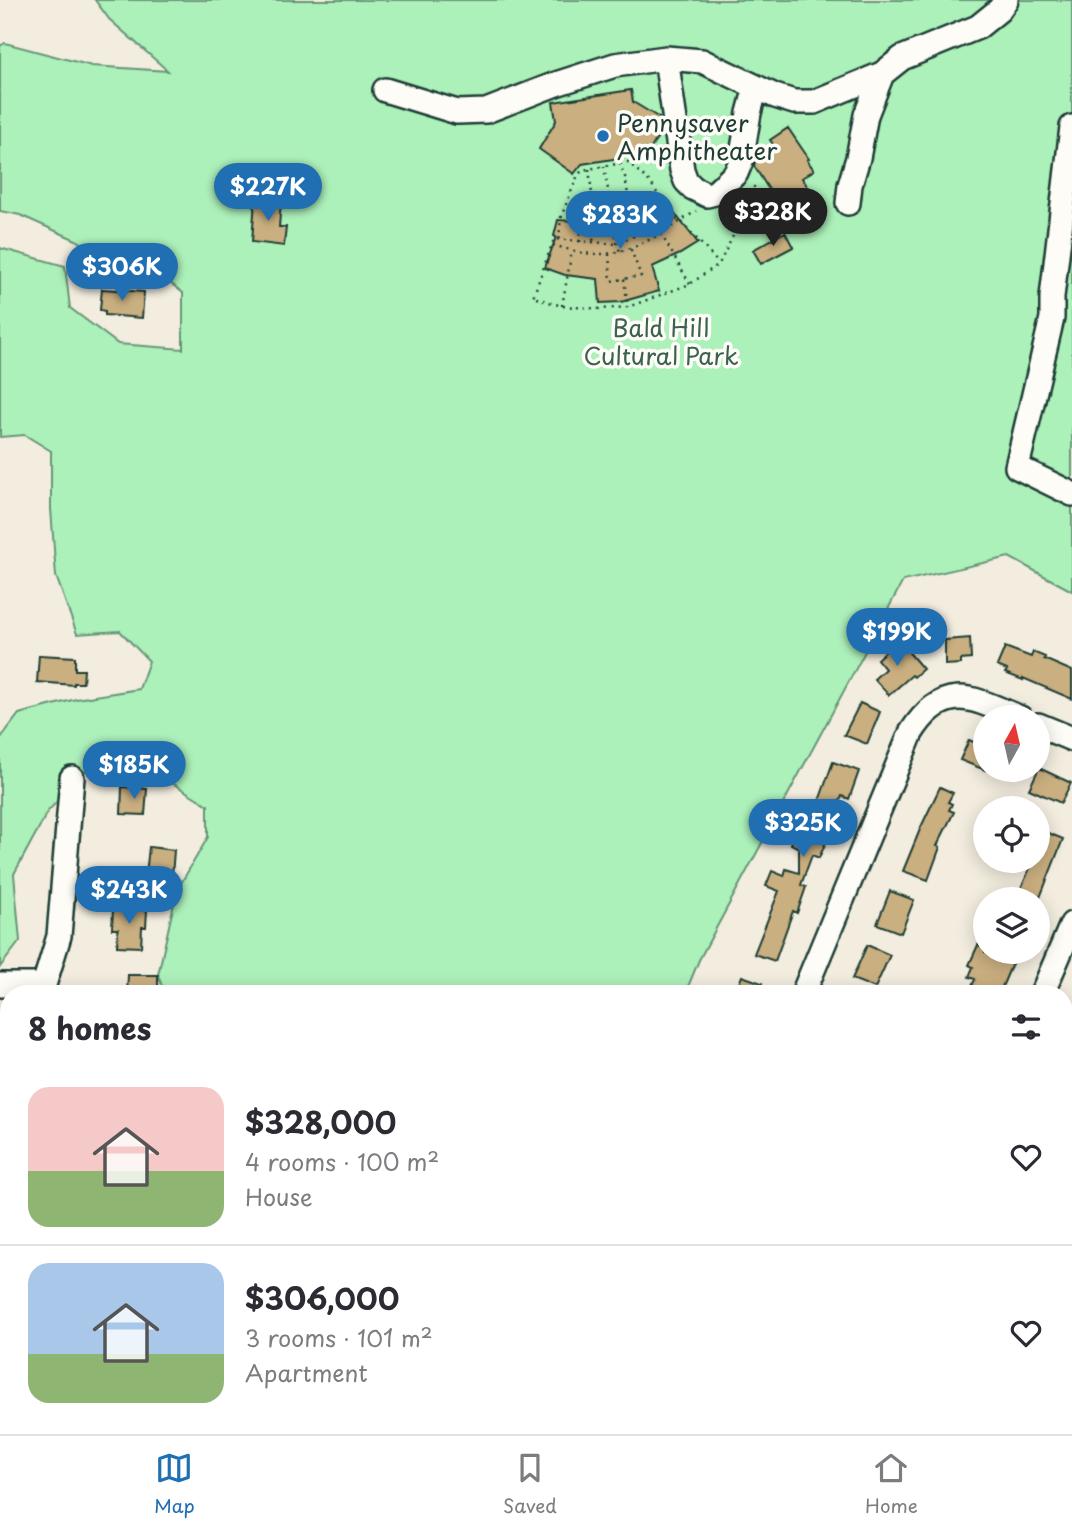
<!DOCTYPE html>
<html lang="en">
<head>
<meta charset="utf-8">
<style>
  body { margin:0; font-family:"Playpen Sans",sans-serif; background:#f7f7f7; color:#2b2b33; height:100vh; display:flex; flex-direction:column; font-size:26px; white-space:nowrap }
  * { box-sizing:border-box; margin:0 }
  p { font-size:23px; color:#7c7c81 }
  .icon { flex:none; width:38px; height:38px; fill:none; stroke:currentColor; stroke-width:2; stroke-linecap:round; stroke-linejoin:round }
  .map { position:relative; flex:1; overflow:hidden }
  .side { position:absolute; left:0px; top:985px; width:1073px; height:450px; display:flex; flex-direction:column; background:#fff; border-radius:28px 28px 0 0; box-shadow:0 4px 18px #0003 }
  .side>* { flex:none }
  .needle { width:46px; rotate:8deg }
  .controls { position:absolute; left:973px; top:705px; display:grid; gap:14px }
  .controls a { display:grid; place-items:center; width:77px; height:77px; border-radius:50%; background:#fff; box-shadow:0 4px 18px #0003; font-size:35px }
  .price { position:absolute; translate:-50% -60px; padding:0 16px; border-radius:24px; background:#1f6fb2; color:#fff; font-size:23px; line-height:46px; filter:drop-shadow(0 2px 4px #0008) }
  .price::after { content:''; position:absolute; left:50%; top:42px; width:21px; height:16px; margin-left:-10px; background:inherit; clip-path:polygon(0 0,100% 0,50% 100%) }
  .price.on { background:#222; color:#fff }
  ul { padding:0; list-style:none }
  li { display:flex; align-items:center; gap:21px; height:175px; padding:0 28px }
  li+li { border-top:2px solid #e1e1e2 }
  li span { display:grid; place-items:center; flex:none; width:196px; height:140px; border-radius:21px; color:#555 }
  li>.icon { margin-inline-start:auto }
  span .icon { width:84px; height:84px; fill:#fffc; stroke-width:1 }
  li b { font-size:30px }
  h2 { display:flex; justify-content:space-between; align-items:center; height:84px; padding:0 28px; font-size:30px }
  .tab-bar { display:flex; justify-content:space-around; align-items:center; height:98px; border-top:2px solid #e1e1e2; background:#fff; font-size:19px; color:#7c7c81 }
  .tab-bar a { display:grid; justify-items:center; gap:4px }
  .tab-bar .on { color:#1f6fb2 }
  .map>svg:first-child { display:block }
</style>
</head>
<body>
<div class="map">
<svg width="1072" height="1434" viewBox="0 0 1072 1434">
  <rect width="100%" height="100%" fill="#f3eddf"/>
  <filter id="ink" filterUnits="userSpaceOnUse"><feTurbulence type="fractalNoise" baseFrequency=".0143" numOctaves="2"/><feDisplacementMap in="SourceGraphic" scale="14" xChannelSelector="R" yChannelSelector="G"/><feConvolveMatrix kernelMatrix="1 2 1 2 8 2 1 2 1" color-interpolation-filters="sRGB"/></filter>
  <g filter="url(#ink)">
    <path fill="#acf0ba" stroke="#669677" stroke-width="2" d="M 95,0 L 1072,0 L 1072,591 L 1009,557 L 903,581 L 699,960 L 685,994 L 165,994 L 158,975 L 177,890 L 208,837 L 208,805 L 141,764 L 94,762 L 48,811 L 14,874 L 20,941 L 0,967 L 0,739 L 19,714 L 76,699 L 139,689 L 149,661 L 120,631 L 77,634 L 56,576 L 51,509 L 51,451 L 25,435 L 0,437 L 0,248 L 65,266 L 70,308 L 118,344 L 183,349 L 183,293 L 142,261 L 104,256 L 76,240 L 20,215 L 0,211 L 0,46 L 5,43 L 92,66 L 168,71 L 109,19 Z
      M 9,1017 L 9,1141 L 0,1139 L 0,1061 L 2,1060 Z
      M 0,1373 L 9,1373 L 9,1426 L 502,1426 L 499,1434 L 0,1434 Z"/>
    <path fill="#caaf80" stroke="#1f3d34" stroke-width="2" d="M 631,90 L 633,102 L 661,119 L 662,130 L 644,160 L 638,155 L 582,164 L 574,174 L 539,149 L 556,121 L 553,102 Z
      M 788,128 L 809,159 L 807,160 L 814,170 L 802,178 L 814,196 L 785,215 L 754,166 L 756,156 L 773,144 L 770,140 Z
      M 255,199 L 281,201 L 279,227 L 286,227 L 284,246 L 252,242 Z
      M 664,200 L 698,243 L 680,254 L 652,267 L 659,291 L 621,302 L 600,303 L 598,279 L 565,275 L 545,268 L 556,237 L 554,236 L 558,220 L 616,224 Z
      M 785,232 L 793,247 L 761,264 L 753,250 Z
      M 102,289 L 144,292 L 142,318 L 105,315 L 105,311 L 100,310 Z
      M 970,638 L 971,659 L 961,660 L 961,664 L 945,665 L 945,640 Z
      M 900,642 L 923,669 L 914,677 L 912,675 L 889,695 L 874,679 L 885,669 L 877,659 L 889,648 L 891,651 Z
      M 1005,647 L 1031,657 L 1033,652 L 1045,657 L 1044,659 L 1072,671 L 1072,699 L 1023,678 L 1023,680 L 1005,673 L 1007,670 L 997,666 Z
      M 39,655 L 75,657 L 75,670 L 84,670 L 83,683 L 74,683 L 74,685 L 37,682 Z
      M 860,703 L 880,712 L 867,744 L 844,735 Z
      M 969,740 L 985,747 L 985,770 L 960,760 Z
      M 833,762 L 859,771 L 849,799 L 842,796 L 839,803 L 837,802 L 825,831 L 830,833 L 819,858 L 812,855 L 801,885 L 806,887 L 797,913 L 793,911 L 775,961 L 754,954 L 779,891 L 766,886 L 772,871 L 784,876 L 786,869 L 799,873 L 799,848 L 791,844 L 794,834 L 792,833 L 798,821 L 804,824 L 809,813 L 814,815 Z
      M 1039,768 L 1071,783 L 1061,803 L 1029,789 Z
      M 122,787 L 147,789 L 145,815 L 121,814 Z
      M 940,787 L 953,793 L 948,802 L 952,804 L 949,810 L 954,812 L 937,846 L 940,847 L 928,880 L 903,871 L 921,827 Z
      M 1046,832 L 1063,839 L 1039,900 L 1016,900 L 1033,861 L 1038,861 L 1038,837 L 1043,839 Z
      M 149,847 L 174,850 L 172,877 L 164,876 L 163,885 L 145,883 Z
      M 890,891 L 914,900 L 901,933 L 877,924 Z
      M 113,909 L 147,910 L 146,927 L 142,927 L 141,947 L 117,946 L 118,929 L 112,929 Z
      M 867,945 L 890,955 L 875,988 L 852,979 Z
      M 978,945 L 985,948 L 985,952 L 1017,952 L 999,994 L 969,994 L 975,979 L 969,977 L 973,967 L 969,965 Z
      M 128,975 L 158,975 L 158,992 L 151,991 L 151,994 L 127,994 Z
      M 742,976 L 762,983 L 758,994 L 735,994 Z"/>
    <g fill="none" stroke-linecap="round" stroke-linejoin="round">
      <g stroke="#1f3d34" stroke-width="28">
        <path id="minor" d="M 666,58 L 682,170 L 686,181 L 693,188 L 707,195 L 715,193 L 736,173 L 741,161 L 749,113 L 756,87
          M 385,90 L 457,112 L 486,111 L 556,84 L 615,65 L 666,58 L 702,61 L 775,96 L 794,102 L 814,102 L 882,74 L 902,58 L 978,27 L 999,10 L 1006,0
          M 1072,127 L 1052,297 L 1052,318 L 1017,467 L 1072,494
          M 848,203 L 850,185 L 858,158 L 866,115 L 882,74
          M 1038,725 L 1072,739
          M 0,985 L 44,985 L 59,936 L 72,778
          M 803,994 L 911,733 C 944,680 973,698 1020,718
          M 1042,994 L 1072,924
          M 619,1434 L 622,1426
          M 855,1434 L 859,1426"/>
      </g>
      <g stroke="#1f3d34" stroke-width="38">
        <path id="highway" d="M 1064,1272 L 1072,1253
          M 1064,1389 L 1072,1370
          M 996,1434 L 999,1426
          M 1045,1434 L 1048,1426"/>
      </g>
      <path stroke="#1f3d34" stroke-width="2.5" stroke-dasharray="2 5" stroke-linecap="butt" d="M 620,163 L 625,177 L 631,212 L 641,233
        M 604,166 L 617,242 L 620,252
        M 589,169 L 595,219 L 593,242
        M 644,206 L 654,227
        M 561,217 L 613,220 L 661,197
        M 672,218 L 617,244 L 554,239 L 533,297 L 562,306 L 601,309 L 628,307 L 690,284 L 719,264 L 756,190 L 752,184
        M 661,234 L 690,284
        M 559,239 L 561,217 L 578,175 L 583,170 L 628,162 L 651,183 L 672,218 L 681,221 L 719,264
        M 580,242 L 581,219
        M 553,245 C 567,249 582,254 596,254 C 633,255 667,230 696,211
        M 609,254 L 611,281 L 641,276 L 630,247
        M 624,279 L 628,307
        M 562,306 L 572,251"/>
      <use href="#minor" stroke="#fdfcf7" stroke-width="23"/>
      <use href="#highway" stroke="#fdfcf7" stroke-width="33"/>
    </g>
  </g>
  <circle fill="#1f6fb2" stroke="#fdfcf7" stroke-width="2.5" cx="603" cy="136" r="7"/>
  <g text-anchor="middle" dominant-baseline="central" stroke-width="7" stroke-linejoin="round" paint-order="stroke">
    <g font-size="24" fill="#1f3d34" stroke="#fdfcf7" text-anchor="start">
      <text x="617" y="122">Pennysaver<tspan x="617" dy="28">Amphitheater</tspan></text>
    </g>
    <g font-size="24" fill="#3b614f" stroke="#fdfcf7">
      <text x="661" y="327">Bald Hill<tspan x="661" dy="28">Cultural Park</tspan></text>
    </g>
  </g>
</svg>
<div class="controls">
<a><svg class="needle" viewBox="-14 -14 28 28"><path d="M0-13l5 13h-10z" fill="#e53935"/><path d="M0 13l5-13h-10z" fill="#7c7c81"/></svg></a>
<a><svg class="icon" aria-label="locate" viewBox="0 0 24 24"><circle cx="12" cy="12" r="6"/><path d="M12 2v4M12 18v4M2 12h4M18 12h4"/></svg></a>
<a><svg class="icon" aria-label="layers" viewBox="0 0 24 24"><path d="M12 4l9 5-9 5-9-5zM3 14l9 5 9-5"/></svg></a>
</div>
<b class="price" style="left:268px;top:223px">$227K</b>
<b class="price on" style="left:773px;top:248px">$328K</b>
<b class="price" style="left:620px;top:251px">$283K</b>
<b class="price" style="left:122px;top:303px">$306K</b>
<b class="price" style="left:897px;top:668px">$199K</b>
<b class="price" style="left:134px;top:801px">$185K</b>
<b class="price" style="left:803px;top:859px">$325K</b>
<b class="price" style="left:129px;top:926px">$243K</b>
<section class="side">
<h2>8 homes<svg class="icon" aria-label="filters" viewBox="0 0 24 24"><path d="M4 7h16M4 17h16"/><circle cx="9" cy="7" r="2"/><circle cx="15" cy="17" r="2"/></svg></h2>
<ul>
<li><span style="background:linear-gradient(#f6c9c9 60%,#8fb573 0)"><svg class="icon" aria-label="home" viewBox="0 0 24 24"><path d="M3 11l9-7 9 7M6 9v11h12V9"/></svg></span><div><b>$328,000</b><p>4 rooms · 100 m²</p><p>House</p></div><svg class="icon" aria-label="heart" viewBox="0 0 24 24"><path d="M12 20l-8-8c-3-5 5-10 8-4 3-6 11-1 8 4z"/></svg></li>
<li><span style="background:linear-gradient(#a9c7e8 65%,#8fb573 0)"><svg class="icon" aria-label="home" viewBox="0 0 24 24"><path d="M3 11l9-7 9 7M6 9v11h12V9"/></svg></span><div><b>$306,000</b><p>3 rooms · 101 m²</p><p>Apartment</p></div><svg class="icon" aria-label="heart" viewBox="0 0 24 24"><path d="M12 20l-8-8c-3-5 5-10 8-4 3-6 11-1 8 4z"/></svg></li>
</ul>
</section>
</div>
<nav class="tab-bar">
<a class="on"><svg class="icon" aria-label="map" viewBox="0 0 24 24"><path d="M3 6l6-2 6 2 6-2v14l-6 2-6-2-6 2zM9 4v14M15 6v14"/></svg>Map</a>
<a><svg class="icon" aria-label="saved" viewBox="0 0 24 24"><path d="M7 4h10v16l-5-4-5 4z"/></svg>Saved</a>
<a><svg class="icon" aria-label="home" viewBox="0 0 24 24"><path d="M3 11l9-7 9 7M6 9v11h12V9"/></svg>Home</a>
</nav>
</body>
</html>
